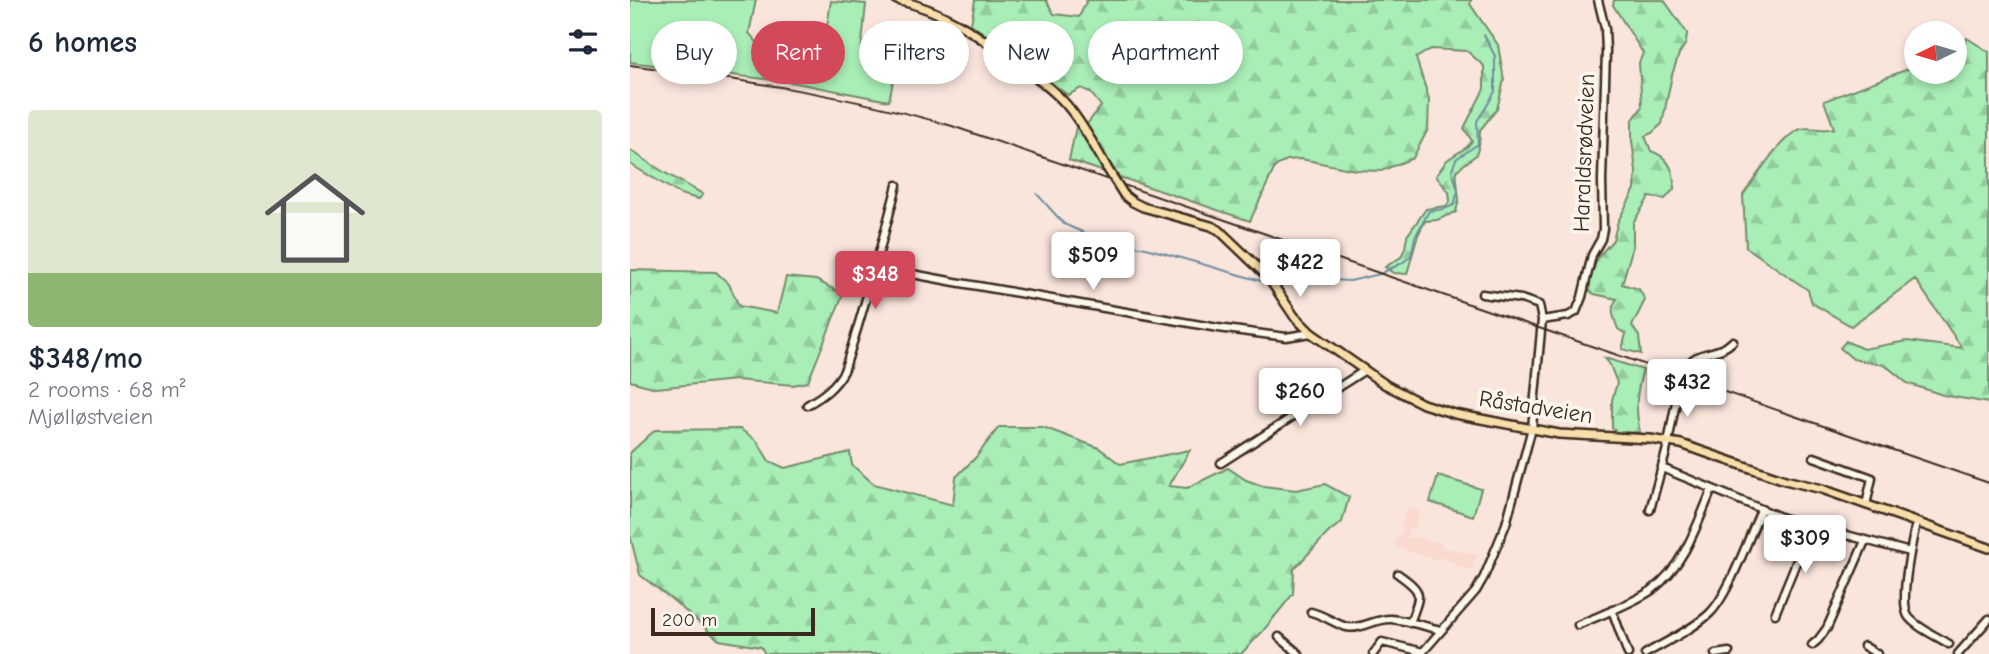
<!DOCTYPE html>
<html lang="en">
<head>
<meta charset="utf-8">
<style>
  body { margin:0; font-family:"Comic Neue",sans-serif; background:#f6f6f7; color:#1f2937; height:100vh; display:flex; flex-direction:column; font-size:26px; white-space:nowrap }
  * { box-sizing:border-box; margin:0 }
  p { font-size:23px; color:#747a83 }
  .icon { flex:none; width:38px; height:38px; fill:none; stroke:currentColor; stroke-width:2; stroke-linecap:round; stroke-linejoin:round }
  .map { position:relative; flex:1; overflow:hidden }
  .details { display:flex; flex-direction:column; background:#fff; width:630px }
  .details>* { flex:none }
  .guide { position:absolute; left:21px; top:21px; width:665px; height:63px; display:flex; gap:14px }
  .needle { width:46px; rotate:265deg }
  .tools { position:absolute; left:1274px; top:21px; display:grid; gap:14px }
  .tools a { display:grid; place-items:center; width:63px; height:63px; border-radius:50%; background:#fff; box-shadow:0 4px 10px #0003; font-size:35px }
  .scale { position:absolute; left:21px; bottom:18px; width:164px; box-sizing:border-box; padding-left:7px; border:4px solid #3b2a1e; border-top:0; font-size:19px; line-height:24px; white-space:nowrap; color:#3b2a1e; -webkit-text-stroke:5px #fbf7ec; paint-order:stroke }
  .price { position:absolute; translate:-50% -60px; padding:0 16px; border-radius:7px; background:#fff; color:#222; font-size:23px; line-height:46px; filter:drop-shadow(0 2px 4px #0008) }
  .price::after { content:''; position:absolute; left:50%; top:42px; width:21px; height:16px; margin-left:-10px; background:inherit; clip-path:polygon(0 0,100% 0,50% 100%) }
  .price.selected { background:#d1495b; color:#fff }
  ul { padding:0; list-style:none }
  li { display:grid; align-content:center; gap:14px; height:371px; padding:0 28px }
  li+li { border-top:2px solid #e0e1e3 }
  li span { display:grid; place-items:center; height:217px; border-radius:7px; color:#555 }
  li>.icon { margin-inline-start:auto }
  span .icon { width:126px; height:126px; fill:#fffc; stroke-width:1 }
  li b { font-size:30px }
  h2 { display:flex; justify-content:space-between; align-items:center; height:84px; padding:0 28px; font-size:30px }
  .pill { padding:0 24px; border-radius:32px; background:#fff; box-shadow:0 4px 10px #0003; font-size:24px; line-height:63px }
  .pill.selected { background:#d1495b; color:#fff }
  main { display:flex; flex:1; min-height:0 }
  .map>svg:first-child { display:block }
</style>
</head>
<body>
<main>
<section class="details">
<h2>6 homes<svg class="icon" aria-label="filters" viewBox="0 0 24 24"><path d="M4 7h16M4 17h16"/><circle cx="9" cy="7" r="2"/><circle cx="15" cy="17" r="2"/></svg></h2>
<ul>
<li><span style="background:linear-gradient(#dfe7d0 75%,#8fb573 0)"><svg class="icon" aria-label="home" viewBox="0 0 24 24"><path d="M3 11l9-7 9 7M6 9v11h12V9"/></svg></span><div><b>$348/mo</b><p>2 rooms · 68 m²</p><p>Mjølløstveien</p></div></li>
</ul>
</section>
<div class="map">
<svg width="1359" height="654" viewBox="0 0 1359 654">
  <defs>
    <pattern id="forest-firs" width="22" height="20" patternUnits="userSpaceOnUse" patternTransform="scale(1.75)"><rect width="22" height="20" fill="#a9edb7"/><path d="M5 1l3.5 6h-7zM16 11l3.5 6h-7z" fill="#92cb9d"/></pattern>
  </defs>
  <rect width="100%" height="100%" fill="#fae5dc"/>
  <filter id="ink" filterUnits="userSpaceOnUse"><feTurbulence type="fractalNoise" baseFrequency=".0143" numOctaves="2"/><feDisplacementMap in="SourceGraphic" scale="14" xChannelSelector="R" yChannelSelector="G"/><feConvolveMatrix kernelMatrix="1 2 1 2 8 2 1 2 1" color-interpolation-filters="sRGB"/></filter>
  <g filter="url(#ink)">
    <path fill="#f9d9d0" d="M 777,507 L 790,511 L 785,529 L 779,528 L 777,537 L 784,539 L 785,536 L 812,544 L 812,547 L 847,555 L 842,570 L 824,565 L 824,562 L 809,558 L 808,560 L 765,547 L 768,534 L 771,535 L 773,526 L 771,525 Z"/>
    <path fill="#a9edb7" stroke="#728c6a" stroke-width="2" d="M 0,0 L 126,0 L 119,33 L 131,47 L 159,45 L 195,38 L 201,1 L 236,4 L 231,53 L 268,57 L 259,101 L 166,83 L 0,62 Z
      M 808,476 L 851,489 L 843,516 L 800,502 Z"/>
    <path fill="url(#forest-firs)" stroke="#728c6a" stroke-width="2" d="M 345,0 L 416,0 L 424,14 L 449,17 L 457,0 L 841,0 L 840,4 L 868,45 L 874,80 L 867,109 L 850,130 L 849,146 L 846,155 L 826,171 L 829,199 L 826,212 L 807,220 L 795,221 L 788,235 L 777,274 L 763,273 L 755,267 L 771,257 L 775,248 L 777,236 L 796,209 L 816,206 L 820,201 L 819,192 L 806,176 L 817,160 L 837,147 L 842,141 L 834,128 L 854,89 L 854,66 L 837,51 L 801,49 L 786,58 L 799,99 L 798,129 L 783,158 L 751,171 L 725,170 L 671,159 L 657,160 L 645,167 L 620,221 L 439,160 L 446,127 L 457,124 L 471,106 L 460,92 L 451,88 L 438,95 L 341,24 Z
      M 984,0 L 1034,0 L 1057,33 L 1056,43 L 1049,54 L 1042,75 L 1032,124 L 1022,133 L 1015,136 L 1021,151 C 1039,157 1045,171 1044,189 L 1035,199 L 1019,197 L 1003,223 L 1003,246 L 992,284 L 1009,289 L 1015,300 L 1002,326 L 1009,336 L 1011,354 L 992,349 L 996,334 L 988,329 C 984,318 979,309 987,299 L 964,294 L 960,291 L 959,282 L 968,257 L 983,240 L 988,221 L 1005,189 L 1006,171 L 1002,141 L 1002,121 L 1012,107 L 1009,63 L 1013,53 L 983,5 Z
      M 1337,38 L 1359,52 L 1359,403 L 1313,395 L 1277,383 L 1255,365 L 1223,359 L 1210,348 L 1216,341 L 1233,349 L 1277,341 L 1332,348 L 1285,279 L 1221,326 L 1182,303 L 1178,290 L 1116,247 L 1113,195 C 1126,177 1152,135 1171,129 C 1182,126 1194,132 1204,128 L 1194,101 L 1286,66 L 1286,72 L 1325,72 L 1325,67 L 1327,67 Z
      M 0,150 L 35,173 L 73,194 L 69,199 L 50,194 L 0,164 Z
      M 0,270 L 86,272 L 99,284 L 109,306 L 147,313 L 156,277 L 186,280 L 213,294 L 178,382 L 163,385 L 106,380 L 26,388 L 0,381 Z
      M 975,358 L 1013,370 C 1006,392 1005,409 1010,432 L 987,433 L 982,428 L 982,400 L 987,383 L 980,365 Z
      M 369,427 L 413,427 L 469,448 L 490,464 L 560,450 L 539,486 L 557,488 L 598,468 L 616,480 L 633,486 L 666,490 L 695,484 L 719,497 L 712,522 L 699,532 L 664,569 L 663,594 L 633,631 L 611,654 L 135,654 L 131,647 L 89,640 L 45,602 L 10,575 L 0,535 L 0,453 L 25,430 L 110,429 L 127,441 L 139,461 L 155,468 L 220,452 L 222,465 L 244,484 L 323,505 L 326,477 L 346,457 Z"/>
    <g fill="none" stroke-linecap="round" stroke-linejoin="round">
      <path stroke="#708e9f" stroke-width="2" d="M 407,194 L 434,224 L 468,239 L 516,248 L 638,283
        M 647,284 L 701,280 L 720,281 L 750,274 L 772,263 L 781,256 L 785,237 L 799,211 L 814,209 L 824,205 L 828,191 L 822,170 L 826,159 L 848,144 L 847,121 L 858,104 L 865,91 L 865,56 L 854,35"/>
      <g stroke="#3b2a1e" stroke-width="11">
        <path id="minor" d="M 246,265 L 261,270 L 325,282 L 588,328 L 656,337 L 681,333
          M 852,294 L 891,299 L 909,305 L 912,320
          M 177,405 C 193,396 205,387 214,371 C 234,309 251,247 267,185
          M 1184,457 L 1242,478 L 1236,505
          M 591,463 L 735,370
          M 1032,468 L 1153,518 L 1280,552
          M 1020,510 C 1025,491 1031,471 1036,452 C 1041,432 1048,377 1060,362 C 1069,351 1090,355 1103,341
          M 1286,523 C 1282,542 1269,600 1278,616 C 1284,626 1308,637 1319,644
          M 768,574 C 795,593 790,594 780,623
          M 982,610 L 998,654
          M 681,612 C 694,615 707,625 717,627 C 731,630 746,618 761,619 C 777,620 796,627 811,630
          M 1145,614 L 1181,526
          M 948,625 C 970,615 1002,604 1022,590 C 1054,566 1067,525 1082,489
          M 649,637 L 669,654
          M 1182,645 L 1188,640 L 1197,628 L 1235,541
          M 1234,646 L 1247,654
          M 743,654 L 752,642 L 793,652
          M 791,654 L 846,591 L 854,577 L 876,524 L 902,428 L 912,320 L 938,316 L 946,312 L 952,297 L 962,255 L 971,239 L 973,229 L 972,180 L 976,51 L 975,28 L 968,0
          M 1015,654 C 1034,643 1065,628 1080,613 C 1099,594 1119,537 1131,510
          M 1085,654 L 1099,652
          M 1328,654 L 1359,619"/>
      </g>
      <g stroke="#3b2a1e" stroke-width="12">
        <path id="major" d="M 267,0 C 314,10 349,36 386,63 C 405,77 425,90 440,109 C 454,127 466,148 477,168
          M 494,195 L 503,202 L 513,207 L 581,226 L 589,230 L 638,277 L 664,316 L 681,333 L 756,385 L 793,404 L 825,414 L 929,434 L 1020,439 L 1051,444 L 1155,480 L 1192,489 L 1359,548"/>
      </g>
      <use href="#minor" stroke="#fbf7ec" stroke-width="6"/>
      <use href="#major" stroke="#f8deab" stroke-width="7"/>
      <path stroke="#3b2a1e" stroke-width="2" d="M 0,65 C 111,80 214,94 322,126 L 1359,483"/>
      <g stroke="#3b2a1e" stroke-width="12" stroke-linecap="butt">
        <path id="major-bridge" d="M 477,168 L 494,195"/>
      </g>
      <use href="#major-bridge" stroke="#f8deab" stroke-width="7"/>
    </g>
  </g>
  <g text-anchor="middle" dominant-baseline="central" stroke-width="7" stroke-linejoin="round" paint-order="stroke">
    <g font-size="23" fill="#3b2a1e" stroke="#fbf7ec">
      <text transform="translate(954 153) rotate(-88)">Haraldsrødveien</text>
      <text transform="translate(906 407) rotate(9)">Råstadveien</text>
    </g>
  </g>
</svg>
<div class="tools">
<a><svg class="needle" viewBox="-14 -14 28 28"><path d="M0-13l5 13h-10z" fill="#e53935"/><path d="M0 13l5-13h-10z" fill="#747a83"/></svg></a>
</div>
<div class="scale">200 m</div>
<b class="price" style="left:463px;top:292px">$509</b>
<b class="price" style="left:670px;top:299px">$422</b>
<b class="price selected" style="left:245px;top:311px">$348</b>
<b class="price" style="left:1057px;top:419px">$432</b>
<b class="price" style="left:670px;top:428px">$260</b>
<b class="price" style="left:1175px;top:575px">$309</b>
<div class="guide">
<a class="pill">Buy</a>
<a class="pill selected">Rent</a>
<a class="pill">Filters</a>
<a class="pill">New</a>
<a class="pill">Apartment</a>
</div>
</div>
</main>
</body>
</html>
